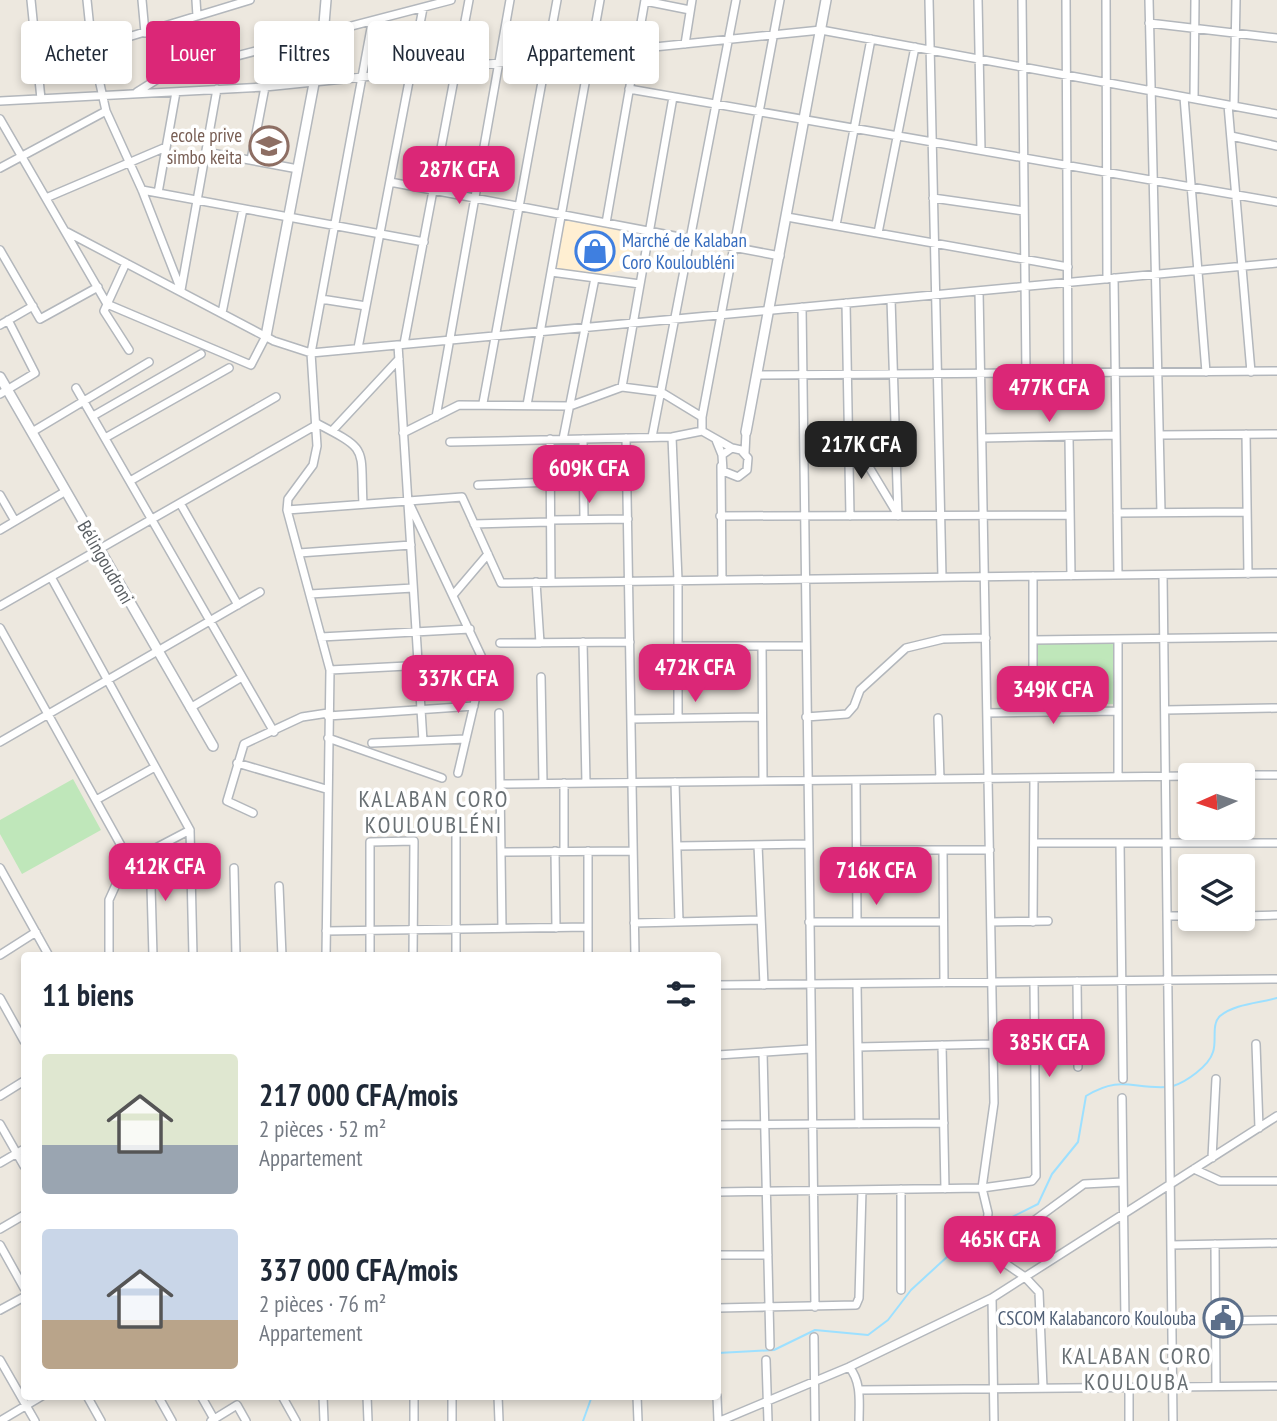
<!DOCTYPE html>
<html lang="fr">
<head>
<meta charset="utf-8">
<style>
  body { margin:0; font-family:"PT Sans Narrow",sans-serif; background:#f6f6f7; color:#1f2937; height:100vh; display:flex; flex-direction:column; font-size:26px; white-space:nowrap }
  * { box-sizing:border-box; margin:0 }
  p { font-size:23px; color:#747a83 }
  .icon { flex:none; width:38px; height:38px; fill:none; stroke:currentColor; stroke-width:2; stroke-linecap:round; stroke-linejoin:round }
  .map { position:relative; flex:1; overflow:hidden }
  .details { position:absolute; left:21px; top:952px; width:700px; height:448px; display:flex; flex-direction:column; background:#fff; border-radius:7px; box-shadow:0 4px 10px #0003 }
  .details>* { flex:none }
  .banner { position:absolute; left:21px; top:21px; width:700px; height:63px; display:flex; gap:14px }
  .needle { width:46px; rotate:267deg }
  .tools { position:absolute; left:1178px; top:763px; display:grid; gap:14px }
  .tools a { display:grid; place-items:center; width:77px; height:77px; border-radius:7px; background:#fff; box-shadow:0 4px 10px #0003; font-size:35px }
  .price { position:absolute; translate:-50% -60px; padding:0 16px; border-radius:14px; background:#db2777; color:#fff; font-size:23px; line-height:46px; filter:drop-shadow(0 2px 4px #0008) }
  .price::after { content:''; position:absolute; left:50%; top:42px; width:21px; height:16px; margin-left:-10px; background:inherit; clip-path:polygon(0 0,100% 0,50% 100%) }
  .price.active { background:#222; color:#fff }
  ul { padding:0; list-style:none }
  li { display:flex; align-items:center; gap:21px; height:175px; padding:0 21px }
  li span { display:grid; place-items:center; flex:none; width:196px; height:140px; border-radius:7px; color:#555 }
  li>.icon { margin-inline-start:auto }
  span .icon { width:84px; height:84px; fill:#fffc; stroke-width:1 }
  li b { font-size:30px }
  h2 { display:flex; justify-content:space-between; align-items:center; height:84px; padding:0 21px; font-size:30px }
  .pill { padding:0 24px; border-radius:7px; background:#fff; box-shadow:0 4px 10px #0003; font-size:24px; line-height:63px }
  .pill.active { background:#db2777; color:#fff }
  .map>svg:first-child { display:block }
</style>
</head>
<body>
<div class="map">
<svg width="1277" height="1421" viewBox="0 0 1277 1421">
  <rect width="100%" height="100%" fill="#ede8df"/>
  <path fill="#ffefd2" d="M 562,220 L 636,233 L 628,269 L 604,274 L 557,271 Z"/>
  <path fill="#bfe7ba" d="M 1114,642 L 1115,704 L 1037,705 L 1036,643 Z
    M 73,779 L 101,830 L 22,874 L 0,834 L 0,820 Z"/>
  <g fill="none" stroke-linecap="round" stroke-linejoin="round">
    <path stroke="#9de0ff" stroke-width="2" d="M 1173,1086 C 1186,1082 1209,1066 1213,1052 C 1217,1041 1211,1024 1220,1016 C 1234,1004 1259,1003 1277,998
      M 990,1228 L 1038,1204 L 1052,1174 L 1078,1142 L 1086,1096 C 1121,1075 1131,1089 1167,1087
      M 718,1353 L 774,1350 L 815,1330 L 868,1335 L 888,1320 L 911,1290 L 948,1256 L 976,1237
      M 583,1421 L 592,1396"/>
    <g stroke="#b3b7bc" stroke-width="10">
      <path id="minor" d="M 31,0 L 41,99
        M 87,0 L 92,48 L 106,111 L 142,190 L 181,290
        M 142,0 L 145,33
        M 196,0 L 197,16
        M 929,0 L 942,577
        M 978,0 L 981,150
        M 1022,0 L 1026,373
        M 1066,0 L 1068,373
        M 1106,0 L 1107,279
        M 1149,0 L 1161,512
        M 645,1 L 690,10
        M 1149,23 L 1277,38
        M 685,44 L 692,0
        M 92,48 L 250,0
        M 629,89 L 1277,202
        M 137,92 L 164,75 L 451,0
        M 1184,97 L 1206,372
        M 1194,98 L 1195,0
        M 0,101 L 265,87 L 821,30 L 1277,114
        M 1228,105 L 1251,372
        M 1234,106 L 1236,0
        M 0,119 L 107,304 L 251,365 L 266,336
        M 1231,136 L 1277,146
        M 206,152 L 298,169
        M 251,160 L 265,87
        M 0,168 L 106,111
        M 390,182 L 780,256
        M 142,190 L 424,242
        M 158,193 L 176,92
        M 46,198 L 166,147
        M 933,198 L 1024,211
        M 787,217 L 1068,267
        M 606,223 L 645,0
        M 836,225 L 871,39
        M 67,232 L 274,341 L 311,353 L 1277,263
        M 878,233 L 915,47
        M 0,250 L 40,319 L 98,287
        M 126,263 L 104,311 L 129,350
        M 551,272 L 640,284
        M 1114,278 L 1118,575
        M 181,290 L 217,89
        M 321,299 L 366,306
        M 891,299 L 898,516
        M 846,303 L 850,516
        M 802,307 L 815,1307
        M 222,313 L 243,209
        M 0,325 L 33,306
        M 404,344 L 469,0
        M 398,345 L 423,741
        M 358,348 L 423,8
        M 758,375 L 1277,371
        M 622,387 L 673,97
        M 76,388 L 274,732
        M 0,394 L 35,373 L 8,320
        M 483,403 L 557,0
        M 527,405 L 600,0
        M 93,416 L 201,354
        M 436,417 L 510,0
        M 702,417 L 780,0
        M 318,424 C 370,451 360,447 363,504
        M 332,431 L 399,359
        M 32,432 L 149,362
        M 848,432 L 898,515
        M 403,433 L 459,405 L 570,406 L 622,387 L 661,392 L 702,417 L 702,431
        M 1246,434 L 1248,574
        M 1160,435 L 1277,434
        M 652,437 L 736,0
        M 672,437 L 678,580 L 678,718
        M 105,438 L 229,368
        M 626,438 L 635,956
        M 982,438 L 1116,435
        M 1069,438 L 1071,576
        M 550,439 L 551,582
        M 563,439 L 595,278
        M 583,439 L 584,519
        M 716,440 L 722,455 L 723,471 L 738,477 L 747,470 L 748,458 L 741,450 L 732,448 L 722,455
        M 450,442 L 672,437 L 702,431 L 732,448
        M 745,453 L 746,432
        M 721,466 L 722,580
        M 130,481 L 276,397
        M 478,485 L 551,482
        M 0,495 L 15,521
        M 180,503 L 238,605
        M 410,505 L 484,662 L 458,773
        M 287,510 L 462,497 L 501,583 L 1277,573
        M 1117,513 L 1247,512
        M 720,516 L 1070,515
        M 551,520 L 628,519
        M 474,524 L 551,522
        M 0,530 L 66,491
        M 299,553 L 411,545
        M 1163,575 L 1173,1421
        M 1033,576 L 1033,712
        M 51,577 L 190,830 L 193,956
        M 536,582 L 540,643
        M 310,594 L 413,588
        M 454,594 L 488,554
        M 0,606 L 318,424
        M 0,628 L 128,858
        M 321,637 L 470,629
        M 1118,639 L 1118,777
        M 1033,640 L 1277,637
        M 583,642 L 586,783
        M 500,643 L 630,642
        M 678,646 L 762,646
        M 330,670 L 484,662
        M 541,677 L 543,783
        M 190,708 L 242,677
        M 1165,710 L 1277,708
        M 499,713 L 502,928
        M 987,713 L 1118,711
        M 328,716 L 474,706
        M 806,717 L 847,714 L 854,706 L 860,690 L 906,648 L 943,639 L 986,638
        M 938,718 L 940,779
        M 631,719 L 760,717
        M 328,738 L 442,778
        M 0,742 L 260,592
        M 372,743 L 466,739
        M 237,763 L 326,789
        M 1231,775 L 1277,775
        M 856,780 L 857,921
        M 763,781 L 762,646 L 806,646
        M 675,782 L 679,922
        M 564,783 L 564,851
        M 500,784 L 1190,776
        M 96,800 L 155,767
        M 253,813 L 227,801 L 244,744 L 302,717 L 328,713
        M 456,821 L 456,956
        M 1034,843 L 1277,843
        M 1120,843 L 1123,1079
        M 758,845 L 764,985
        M 677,846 L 808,844
        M 857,850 L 990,850
        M 150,851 L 153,956
        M 555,851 L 556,928
        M 588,851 L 588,956
        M 943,851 L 944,983
        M 501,852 L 633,851
        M 0,868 L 49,956
        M 234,868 L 236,956
        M 279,886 L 282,956
        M 1167,916 L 1190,916
        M 1242,916 L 1277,915
        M 809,922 L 943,922
        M 991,922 L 1048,921
        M 1033,922 L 1034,778
        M 634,923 L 761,920
        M 326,931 L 588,927
        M 0,955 L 36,932
        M 109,956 L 109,900 L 128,858 L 150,851 L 190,830
        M 326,956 L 330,670 L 287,510 L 288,499 L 313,465 L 317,446 L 311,353 L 372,23
        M 370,956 L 370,842 L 414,841 L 413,956
        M 1077,981 L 1078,1067
        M 857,984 L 859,1124
        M 718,985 L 1277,979
        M 0,998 L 24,1041
        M 1256,1044 L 1259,1128
        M 942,1045 L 945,1189
        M 858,1047 L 993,1044
        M 763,1052 L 770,1346
        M 718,1055 L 810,1049
        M 0,1096 L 24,1081
        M 1122,1098 L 1125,1321
        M 0,1124 L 24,1166
        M 718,1125 L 944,1123
        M 1212,1158 L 1216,1079
        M 0,1163 L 24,1149
        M 1194,1169 L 1220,1181 L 1277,1181
        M 901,1189 L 901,1290
        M 718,1192 L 982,1188 L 1032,1181 L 1036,1176 L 1034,982
        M 0,1229 L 24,1215
        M 973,1235 L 987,1227 L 988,1213 L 982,1188 L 994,1103 L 979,291
        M 1215,1244 L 1216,1386
        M 0,1245 L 24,1288
        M 1171,1245 L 1277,1243
        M 718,1255 L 768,1255
        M 992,1298 L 994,1421
        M 718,1308 L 856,1305 L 859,1298 L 862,1190
        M 0,1310 L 24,1297
        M 1216,1321 L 1277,1320
        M 1042,1322 L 1171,1321
        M 814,1337 L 815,1421
        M 0,1360 L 35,1421
        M 766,1360 L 768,1421
        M 849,1367 C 862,1382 859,1403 859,1421
        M 1129,1387 L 1129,1421
        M 1043,1388 L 1039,1292 L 1025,1277 L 990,1253 L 1084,1184 L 1123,1182
        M 859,1390 L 1277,1386
        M 87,1396 L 101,1421
        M 158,1396 L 172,1421
        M 201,1396 L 214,1419
        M 282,1396 L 296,1421
        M 323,1396 L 324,1421
        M 367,1396 L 368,1421
        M 414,1396 L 414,1421
        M 452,1396 L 452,1421
        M 498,1396 L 499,1421
        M 637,1396 L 638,1421
        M 717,1396 L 718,1421
        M 0,1421 L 42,1396
        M 211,1421 L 237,1405 L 246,1421
        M 720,1421 L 849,1367 L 992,1298 L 1277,1116"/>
    </g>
    <g stroke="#b3b7bc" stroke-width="12">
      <path id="tertiary" d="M 266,336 L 323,36 L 326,0
        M 0,377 L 213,746
        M 746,432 L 826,0"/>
    </g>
    <use href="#minor" stroke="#fff" stroke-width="7"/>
    <use href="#tertiary" stroke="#fff" stroke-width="9"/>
  </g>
  <defs>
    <g id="school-ring" transform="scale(2.0125)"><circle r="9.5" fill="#fff" stroke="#8d6e63" stroke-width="1.5"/><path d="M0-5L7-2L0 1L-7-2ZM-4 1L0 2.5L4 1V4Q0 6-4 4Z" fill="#8d6e63"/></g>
    <g id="shop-ring" transform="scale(2.0125)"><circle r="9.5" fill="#fff" stroke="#3f7fe0" stroke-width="1.5"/><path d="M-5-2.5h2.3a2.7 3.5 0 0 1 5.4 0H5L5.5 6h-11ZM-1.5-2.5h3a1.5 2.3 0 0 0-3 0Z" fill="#3f7fe0"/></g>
    <g id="civic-ring" transform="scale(2.0125)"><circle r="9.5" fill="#fff" stroke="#5c6f8a" stroke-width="1.5"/><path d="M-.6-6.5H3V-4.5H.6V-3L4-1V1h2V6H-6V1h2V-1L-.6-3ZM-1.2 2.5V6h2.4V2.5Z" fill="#5c6f8a"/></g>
  </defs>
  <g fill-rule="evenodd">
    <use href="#school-ring" x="269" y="146"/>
    <use href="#shop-ring" x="595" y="251"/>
    <use href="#civic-ring" x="1223" y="1318"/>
  </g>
  <g text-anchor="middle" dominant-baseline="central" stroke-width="7" stroke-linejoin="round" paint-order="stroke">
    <g font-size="19" fill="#785e54" stroke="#fff" text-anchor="end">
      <text x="242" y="135">ecole prive<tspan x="242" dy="22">simbo keita</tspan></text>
    </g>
    <g font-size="19" fill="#366cbe" stroke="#fff" text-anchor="start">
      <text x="622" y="240">Marché de Kalaban<tspan x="622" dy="22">Coro Kouloubléni</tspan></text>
    </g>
    <g font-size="19" fill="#595e62" stroke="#fff">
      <text transform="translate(106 562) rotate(60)">Bélingoudroni</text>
    </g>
    <g font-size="19" fill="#4e5e75" stroke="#fff" text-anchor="end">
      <text x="1196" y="1318">CSCOM Kalabancoro Koulouba</text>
    </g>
    <g font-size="23" letter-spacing="2" fill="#697074" stroke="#fff">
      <text x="434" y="798">KALABAN CORO<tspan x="434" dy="26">KOULOUBLÉNI</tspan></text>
      <text x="1137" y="1355">KALABAN CORO<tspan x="1137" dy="26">KOULOUBA</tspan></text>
    </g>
  </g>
</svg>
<div class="tools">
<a><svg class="needle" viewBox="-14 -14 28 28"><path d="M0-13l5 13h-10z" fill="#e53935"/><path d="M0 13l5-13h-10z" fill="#747a83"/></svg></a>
<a><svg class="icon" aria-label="layers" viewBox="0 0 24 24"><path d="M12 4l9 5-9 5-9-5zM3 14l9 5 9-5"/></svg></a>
</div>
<b class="price" style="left:459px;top:206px">287K CFA</b>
<b class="price" style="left:1049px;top:424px">477K CFA</b>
<b class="price active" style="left:861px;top:481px">217K CFA</b>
<b class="price" style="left:589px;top:505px">609K CFA</b>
<b class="price" style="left:695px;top:704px">472K CFA</b>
<b class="price" style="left:458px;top:715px">337K CFA</b>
<b class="price" style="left:1053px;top:726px">349K CFA</b>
<b class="price" style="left:165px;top:903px">412K CFA</b>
<b class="price" style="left:876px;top:907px">716K CFA</b>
<b class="price" style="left:1049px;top:1079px">385K CFA</b>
<b class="price" style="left:1000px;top:1276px">465K CFA</b>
<div class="banner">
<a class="pill">Acheter</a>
<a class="pill active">Louer</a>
<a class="pill">Filtres</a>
<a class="pill">Nouveau</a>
<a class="pill">Appartement</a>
</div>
<section class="details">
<h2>11 biens<svg class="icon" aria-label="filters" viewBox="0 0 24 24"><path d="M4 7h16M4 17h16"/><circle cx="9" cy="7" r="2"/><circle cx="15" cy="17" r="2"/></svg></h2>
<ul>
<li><span style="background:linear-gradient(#dfe7d0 65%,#9aa5b1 0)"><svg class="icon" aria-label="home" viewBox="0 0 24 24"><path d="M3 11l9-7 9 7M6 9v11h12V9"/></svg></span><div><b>217 000 CFA/mois</b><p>2 pièces · 52 m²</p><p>Appartement</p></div></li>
<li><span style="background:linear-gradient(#c9d6e8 65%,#b9a48a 0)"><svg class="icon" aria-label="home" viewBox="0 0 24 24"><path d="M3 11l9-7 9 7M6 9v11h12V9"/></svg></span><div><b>337 000 CFA/mois</b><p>2 pièces · 76 m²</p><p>Appartement</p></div></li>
</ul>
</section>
</div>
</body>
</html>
